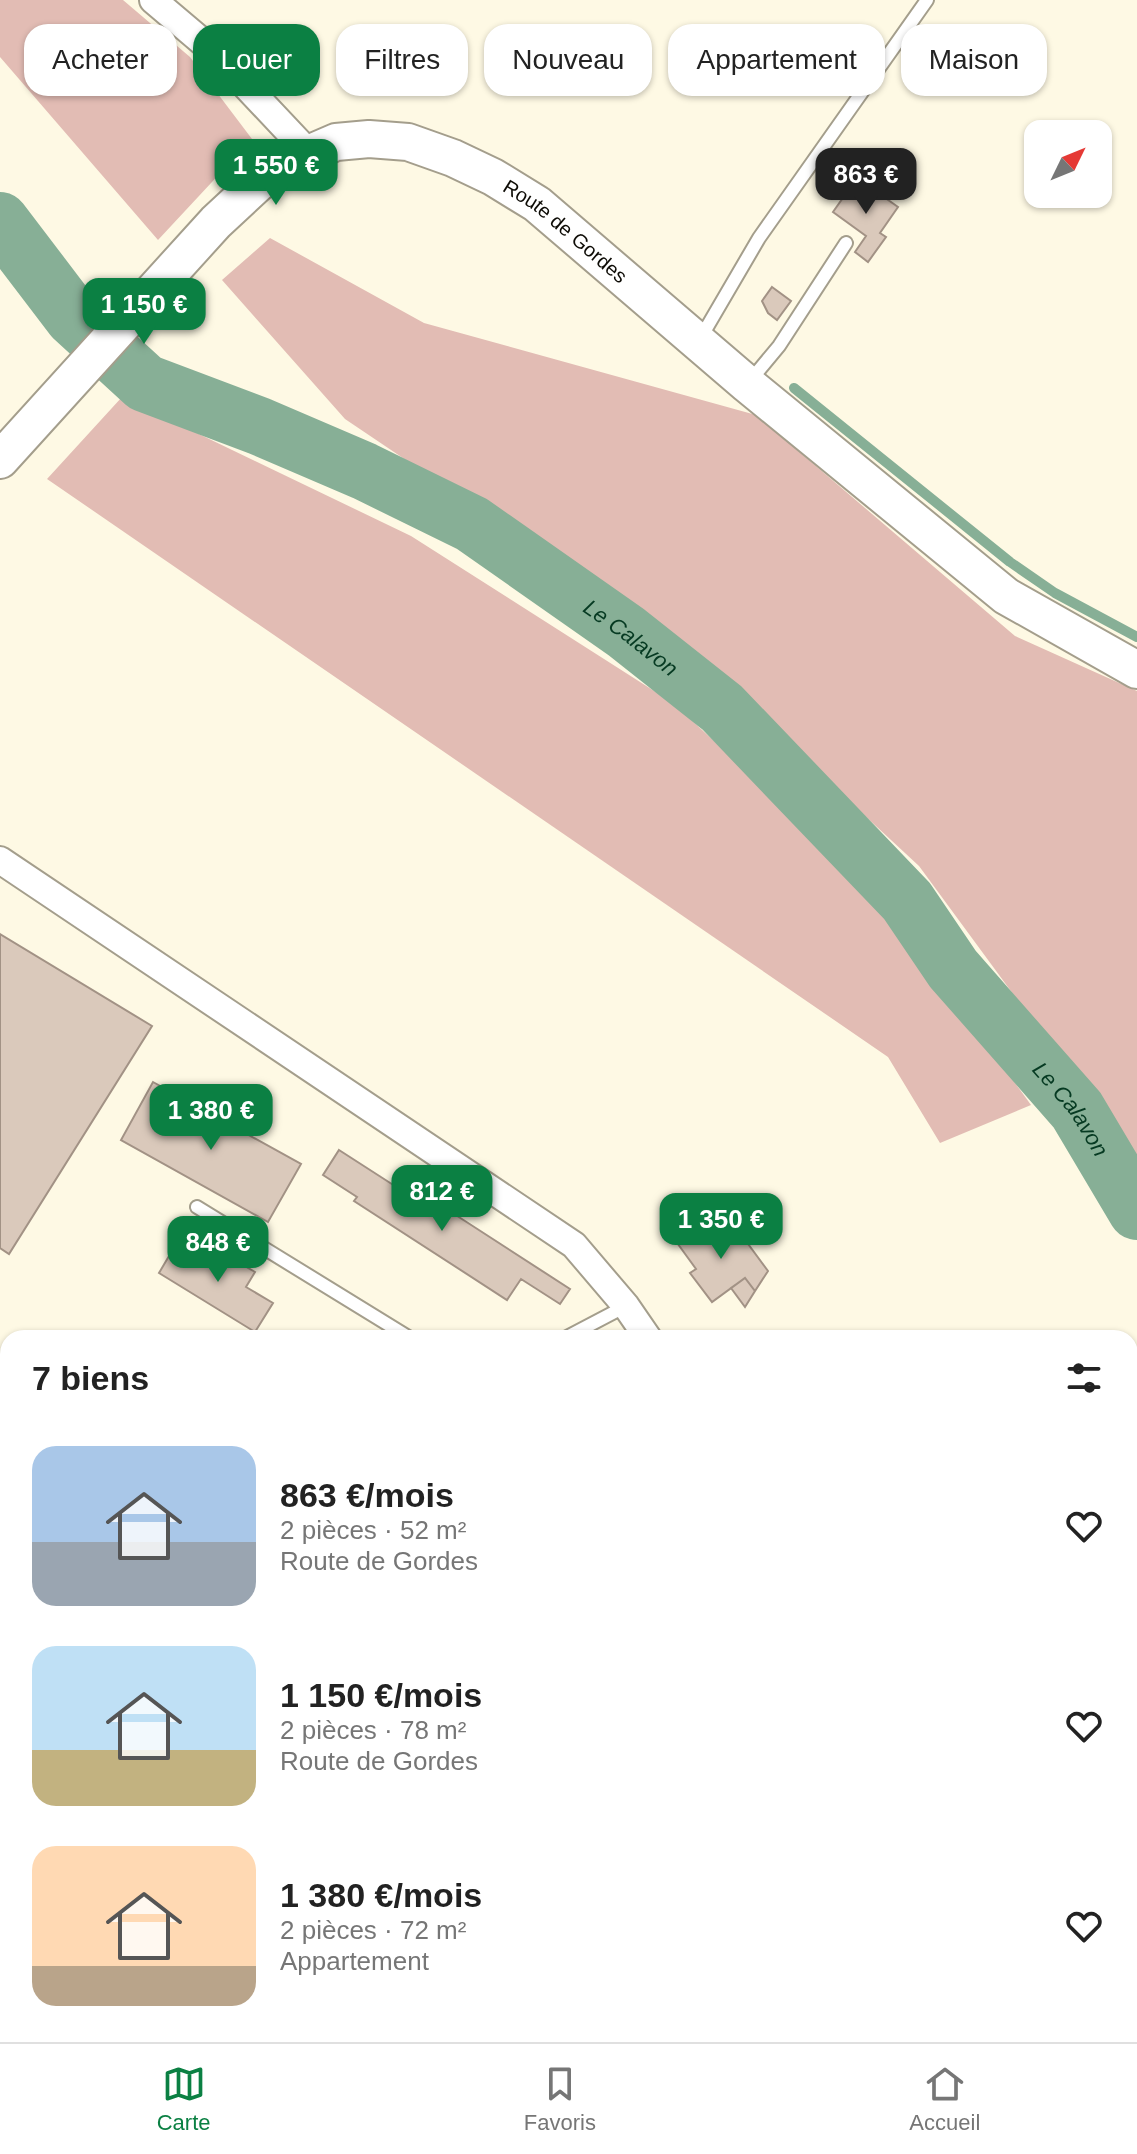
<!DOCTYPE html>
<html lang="fr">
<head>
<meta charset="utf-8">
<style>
  body { margin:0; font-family:Arial,sans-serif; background:#f2f2f2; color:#222; height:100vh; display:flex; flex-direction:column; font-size:30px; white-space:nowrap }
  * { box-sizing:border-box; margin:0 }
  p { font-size:26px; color:#767676 }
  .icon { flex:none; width:44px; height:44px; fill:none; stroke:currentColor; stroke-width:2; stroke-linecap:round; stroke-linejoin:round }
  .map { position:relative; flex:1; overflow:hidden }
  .drawer { position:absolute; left:0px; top:1330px; width:1138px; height:712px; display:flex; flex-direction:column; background:#fff; border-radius:24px 24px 0 0; box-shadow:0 2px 6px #0004 }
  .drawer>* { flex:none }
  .hud { position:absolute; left:24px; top:24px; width:1090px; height:72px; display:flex; gap:16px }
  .needle { width:52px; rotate:47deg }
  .buttons { position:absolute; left:1024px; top:120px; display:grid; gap:16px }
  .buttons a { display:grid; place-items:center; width:88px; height:88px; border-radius:16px; background:#fff; box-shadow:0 2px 6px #0004; font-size:40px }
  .price { position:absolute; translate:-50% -68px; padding:0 18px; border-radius:16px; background:#0b8043; color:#fff; font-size:26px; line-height:52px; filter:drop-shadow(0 2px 4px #0008) }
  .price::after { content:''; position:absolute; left:50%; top:48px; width:24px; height:18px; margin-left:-12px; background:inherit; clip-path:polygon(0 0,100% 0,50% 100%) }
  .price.on { background:#222; color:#fff }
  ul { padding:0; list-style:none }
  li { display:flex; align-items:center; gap:24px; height:200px; padding:0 32px }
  li span { display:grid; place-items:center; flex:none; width:224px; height:160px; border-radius:24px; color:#555 }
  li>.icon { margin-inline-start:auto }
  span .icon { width:96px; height:96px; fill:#fffc; stroke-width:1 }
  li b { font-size:34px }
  h2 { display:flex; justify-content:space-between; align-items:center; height:96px; padding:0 32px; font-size:34px }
  .pill { padding:0 28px; border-radius:24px; background:#fff; box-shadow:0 2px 6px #0004; font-size:28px; line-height:72px }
  .pill.on { background:#0b8043; color:#fff }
  .tab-bar { display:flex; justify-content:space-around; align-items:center; height:112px; border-top:2px solid #e0e0e0; background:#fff; font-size:22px; color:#767676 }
  .tab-bar a { display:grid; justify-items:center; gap:4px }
  .tab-bar .on { color:#0b8043 }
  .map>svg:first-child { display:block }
</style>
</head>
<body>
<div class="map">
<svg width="1137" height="2042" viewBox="0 0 1137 2042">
  <rect width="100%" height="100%" fill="#fef9e4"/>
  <path fill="#e2bcb4" d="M 0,0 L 123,0 L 190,57 L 252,139 L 158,240 L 0,57 Z
    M 270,238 L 424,323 L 756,415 L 1015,636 L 1137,691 L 1137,1176 L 1049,1043 L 919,866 L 682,646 L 345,419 L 222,280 Z
    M 122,397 L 411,536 L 673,703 L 878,893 L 1031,1105 L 940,1143 L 888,1057 L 47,479 Z"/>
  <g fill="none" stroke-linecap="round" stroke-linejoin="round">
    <path stroke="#87af96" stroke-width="10" d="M 794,388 L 1010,562 L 1055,593 L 1137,637"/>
    <path stroke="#87af96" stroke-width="34" d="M 536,2034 L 548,2042
      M 100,2042 L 106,2034
      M 610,2042 L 613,2034"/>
    <path stroke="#87af96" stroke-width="58" id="s1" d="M 0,221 L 73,317 L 145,383 L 259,426 L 364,471 L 472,524 L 626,632 L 722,708 L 907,901 L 953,969 L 1077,1110 L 1137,1211"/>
  </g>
  <path fill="#dac9bb" stroke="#a29285" stroke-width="2" d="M 857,178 L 898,207 L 880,233 L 886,237 L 868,262 L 855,252 L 866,236 L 833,212 Z
    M 772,287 L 791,301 L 777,320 L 768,313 L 762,301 Z
    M 0,934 L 152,1026 L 9,1254 L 0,1248 Z
    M 153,1082 L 301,1164 L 268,1222 L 121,1140 Z
    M 339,1150 L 443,1217 L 448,1210 L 570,1289 L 560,1304 L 521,1279 L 507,1300 L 354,1201 L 357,1197 L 323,1175 Z
    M 701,1221 L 717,1244 L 737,1229 L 768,1271 L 755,1291 L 745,1278 L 712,1302 L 690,1273 L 696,1269 L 675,1240 Z
    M 176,1244 L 203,1260 L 211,1246 L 255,1272 L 246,1287 L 273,1303 L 255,1332 L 159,1273 Z
    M 745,1278 L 755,1291 L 745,1307 L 731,1288 Z"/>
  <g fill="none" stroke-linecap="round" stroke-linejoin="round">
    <g stroke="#a49e8c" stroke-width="16">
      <path id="lane" d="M 700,339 L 759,238 L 927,0
        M 749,382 L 779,346 L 846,243
        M 197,1207 L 410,1338
        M 565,1338 L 626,1306
        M 0,1861 L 8,1849
        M 82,2042 L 88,2034"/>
    </g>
    <g stroke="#a49e8c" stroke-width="30">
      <path id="street" d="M 153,0 L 212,50 L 308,152
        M 0,860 L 574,1245 L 626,1306 L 648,1338
        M 807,2034 L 807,2042"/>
    </g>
    <g stroke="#a49e8c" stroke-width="40">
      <g id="secondary">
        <path id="s2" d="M 0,460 L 216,222 L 258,183 L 285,164 L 336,142 L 369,139 L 408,142 L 453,158 L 493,177 L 537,204 L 747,384 L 1006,596 L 1137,670"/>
      </g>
    </g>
    <use href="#lane" stroke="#fff" stroke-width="12"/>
    <use href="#street" stroke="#fff" stroke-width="26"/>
    <use href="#secondary" stroke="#fff" stroke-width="36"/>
  </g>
  <g text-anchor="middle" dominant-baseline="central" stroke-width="6" stroke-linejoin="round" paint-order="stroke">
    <g font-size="20" fill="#0d0b05" stroke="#fff">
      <text stroke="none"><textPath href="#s2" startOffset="722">Route de Gordes</textPath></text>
    </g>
    <g font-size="22" font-style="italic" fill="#063a22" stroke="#fff">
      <text stroke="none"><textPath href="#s1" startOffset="770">Le Calavon</textPath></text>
      <text stroke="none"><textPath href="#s1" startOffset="1418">Le Calavon</textPath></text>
    </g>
  </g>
</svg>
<div class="buttons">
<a><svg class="needle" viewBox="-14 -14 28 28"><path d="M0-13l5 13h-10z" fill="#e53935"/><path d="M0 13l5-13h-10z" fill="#767676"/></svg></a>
</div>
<b class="price" style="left:276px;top:207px">1 550 €</b>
<b class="price on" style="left:866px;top:216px">863 €</b>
<b class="price" style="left:144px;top:346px">1 150 €</b>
<b class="price" style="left:211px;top:1152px">1 380 €</b>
<b class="price" style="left:442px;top:1233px">812 €</b>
<b class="price" style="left:721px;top:1261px">1 350 €</b>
<b class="price" style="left:218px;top:1284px">848 €</b>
<div class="hud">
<a class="pill">Acheter</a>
<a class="pill on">Louer</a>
<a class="pill">Filtres</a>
<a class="pill">Nouveau</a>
<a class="pill">Appartement</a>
<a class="pill">Maison</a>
</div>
<section class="drawer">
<h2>7 biens<svg class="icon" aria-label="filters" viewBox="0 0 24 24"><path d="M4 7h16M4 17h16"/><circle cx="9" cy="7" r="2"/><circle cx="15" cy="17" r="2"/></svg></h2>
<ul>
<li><span style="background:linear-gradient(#a9c7e8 60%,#9aa5b1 0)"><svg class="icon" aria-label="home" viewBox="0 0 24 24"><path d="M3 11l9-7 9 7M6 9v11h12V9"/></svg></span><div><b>863 €/mois</b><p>2 pièces · 52 m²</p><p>Route de Gordes</p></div><svg class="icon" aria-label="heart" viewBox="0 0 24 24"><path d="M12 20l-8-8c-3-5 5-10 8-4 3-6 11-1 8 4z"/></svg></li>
<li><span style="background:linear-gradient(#bfe0f5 65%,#c2b280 0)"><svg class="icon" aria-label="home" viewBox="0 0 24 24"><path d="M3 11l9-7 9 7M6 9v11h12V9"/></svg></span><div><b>1 150 €/mois</b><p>2 pièces · 78 m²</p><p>Route de Gordes</p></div><svg class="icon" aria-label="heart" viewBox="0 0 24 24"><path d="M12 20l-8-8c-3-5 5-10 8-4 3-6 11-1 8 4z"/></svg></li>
<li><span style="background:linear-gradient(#ffd9b3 75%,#b9a48a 0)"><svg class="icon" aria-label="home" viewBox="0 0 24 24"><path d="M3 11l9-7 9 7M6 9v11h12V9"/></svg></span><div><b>1 380 €/mois</b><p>2 pièces · 72 m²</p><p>Appartement</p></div><svg class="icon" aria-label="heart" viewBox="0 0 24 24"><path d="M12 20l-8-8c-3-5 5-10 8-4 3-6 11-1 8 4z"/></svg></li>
</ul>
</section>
</div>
<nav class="tab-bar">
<a class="on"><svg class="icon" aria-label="map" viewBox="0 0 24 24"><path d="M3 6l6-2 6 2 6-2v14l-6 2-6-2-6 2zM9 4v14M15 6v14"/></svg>Carte</a>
<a><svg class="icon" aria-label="saved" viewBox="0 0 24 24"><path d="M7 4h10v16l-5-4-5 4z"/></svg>Favoris</a>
<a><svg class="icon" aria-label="home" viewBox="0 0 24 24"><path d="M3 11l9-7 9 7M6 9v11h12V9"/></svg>Accueil</a>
</nav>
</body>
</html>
